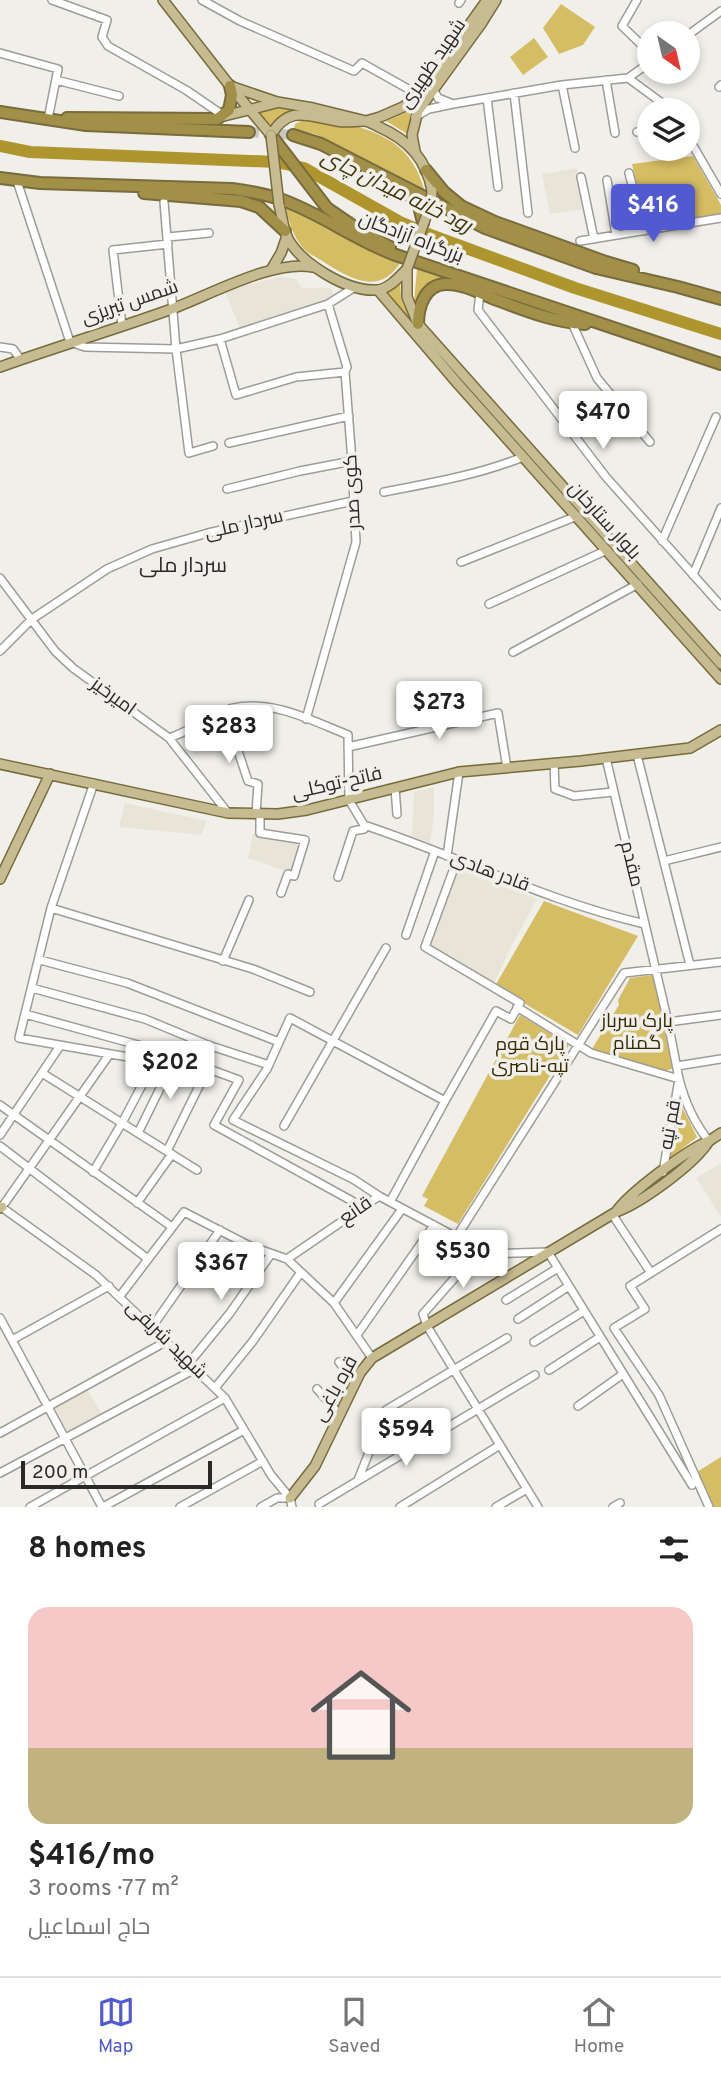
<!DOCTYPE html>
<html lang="en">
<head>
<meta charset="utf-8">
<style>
  body { margin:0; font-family:Overpass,Cairo,sans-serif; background:#f2f2f2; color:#222; height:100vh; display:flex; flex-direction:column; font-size:26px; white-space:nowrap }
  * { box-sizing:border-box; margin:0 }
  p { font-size:23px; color:#767676 }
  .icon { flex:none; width:38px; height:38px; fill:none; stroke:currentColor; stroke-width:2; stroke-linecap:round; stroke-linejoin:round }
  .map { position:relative; height:1507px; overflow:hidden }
  .drawer { display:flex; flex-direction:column; background:#fff; flex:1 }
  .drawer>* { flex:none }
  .needle { width:46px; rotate:146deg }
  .tools { position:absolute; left:637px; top:21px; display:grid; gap:14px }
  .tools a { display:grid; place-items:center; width:63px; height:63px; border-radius:50%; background:#fff; box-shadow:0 4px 10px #0003; font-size:35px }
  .scale { position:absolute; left:21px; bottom:18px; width:191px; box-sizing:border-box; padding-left:7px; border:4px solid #2a2927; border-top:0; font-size:19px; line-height:24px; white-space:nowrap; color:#2a2927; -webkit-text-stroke:5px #f0efe9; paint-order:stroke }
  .price { position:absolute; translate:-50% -60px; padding:0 16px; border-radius:7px; background:#fff; color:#222; font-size:23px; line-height:46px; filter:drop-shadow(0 2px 4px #0008) }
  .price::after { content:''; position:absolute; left:50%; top:42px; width:21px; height:16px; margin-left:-10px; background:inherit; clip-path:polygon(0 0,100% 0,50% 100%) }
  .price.selected { background:#515ad1; color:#fff }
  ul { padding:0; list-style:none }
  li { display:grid; align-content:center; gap:14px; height:371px; padding:0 28px }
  li span { display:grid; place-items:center; height:217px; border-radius:21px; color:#555 }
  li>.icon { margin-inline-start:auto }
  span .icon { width:126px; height:126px; fill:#fffc; stroke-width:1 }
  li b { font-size:30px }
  h2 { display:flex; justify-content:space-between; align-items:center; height:84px; padding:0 28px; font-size:30px }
  .tabs { display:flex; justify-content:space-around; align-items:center; height:98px; border-top:2px solid #e0e0e0; background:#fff; font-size:19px; color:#767676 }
  .tabs a { display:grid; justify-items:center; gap:4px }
  .tabs .selected { color:#515ad1 }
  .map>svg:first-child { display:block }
</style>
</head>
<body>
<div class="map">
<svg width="721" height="1507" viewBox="0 0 721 1507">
  <rect width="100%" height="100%" fill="#f0efe9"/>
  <path fill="#e8e5d8" d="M 577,168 L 583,209 L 550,214 L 542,174 Z
    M 280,277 L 296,279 L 302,288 L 330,288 L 337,300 L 240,329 L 225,291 Z
    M 434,787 L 434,817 L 430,843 L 412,836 L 414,792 Z
    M 125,803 L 206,821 L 202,835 L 119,827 Z
    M 253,833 L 302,841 L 292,873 L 248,858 Z
    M 455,869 L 537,899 L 512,945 L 493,985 L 427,946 Z
    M 721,1163 L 721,1217 L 696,1178 Z
    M 87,1389 L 104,1417 L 66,1438 L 50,1409 Z"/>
  <path fill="#d5bd63" d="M 561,4 L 595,27 L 583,45 L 559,54 L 543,28 Z
    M 534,38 L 548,57 L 523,75 L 510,57 Z
    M 275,106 L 297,110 L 286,114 L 270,127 L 256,111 Z
    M 412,110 L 409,135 L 386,121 Z
    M 328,119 C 374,130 410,139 424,189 L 315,134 L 294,129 L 295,124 L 304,120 Z
    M 693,156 L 721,205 L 721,216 L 672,223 L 670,214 L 644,217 L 632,164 Z
    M 284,203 L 402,260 C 382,295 354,281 327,264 C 320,259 310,255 304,249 C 292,236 289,220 284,203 Z
    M 417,269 L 454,279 C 435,283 425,286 414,302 Z
    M 400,282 L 401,299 L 405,308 L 420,331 L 418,332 L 388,292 Z
    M 544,901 L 638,936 L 578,1035 L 495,986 Z
    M 655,969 L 674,1068 L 662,1072 L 592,1049 L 619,1005 L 618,1000 L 630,978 L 652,975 Z
    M 520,1015 L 569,1045 L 458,1224 L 424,1206 L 428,1199 L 422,1196 Z
    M 679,1101 L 697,1137 L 670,1158 Z
    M 721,1457 L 721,1507 L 710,1507 L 692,1475 Z"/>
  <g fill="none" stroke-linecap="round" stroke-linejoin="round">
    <path stroke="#ae952d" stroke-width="12" d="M 0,146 L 30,152 L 276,162 L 304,168 L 400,222 L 433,236 L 575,288 L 721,334"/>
    <path stroke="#c8c7c2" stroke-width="10" stroke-dasharray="10 5" stroke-linecap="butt" d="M 249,132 L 293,135"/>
    <g stroke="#9d9c97" stroke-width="10">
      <path id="minor" d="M 52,0 L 107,20 L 102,37 L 108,46 L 186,90 L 224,116
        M 202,0 L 240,21 L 354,71 L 362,63 L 419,95
        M 637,0 L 622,26 L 649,52
        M 459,3 L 461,0
        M 688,35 L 721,11
        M 0,53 L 58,69 L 48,119
        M 628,78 L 662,103 L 668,110
        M 56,80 L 119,96
        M 606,80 L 615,133
        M 562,85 L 575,148
        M 719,87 L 721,85
        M 514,93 L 528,213
        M 487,98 L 498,187
        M 453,104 L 562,85 L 628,78 L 649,63
        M 415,117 L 429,109 L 453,104 L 438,98 L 434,91
        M 637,132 L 649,129
        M 688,137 L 721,194
        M 629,173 L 644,231
        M 581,177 L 594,239
        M 607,180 L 616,235
        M 17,181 L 70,342 L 85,347 L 176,349 L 220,339 L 328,304 L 355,287
        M 164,202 L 176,349 L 189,453 L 213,446
        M 168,237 L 209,233
        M 580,241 L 721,218
        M 480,293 L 478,310 L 606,477 L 721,606
        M 572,323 L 597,378 L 650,442
        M 122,326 L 113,250 L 168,244
        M 220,339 L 236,395 L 296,377 L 345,372
        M 0,347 L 13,349 L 21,360
        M 229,443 L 349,416
        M 227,489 L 300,471 L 352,461
        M 384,492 C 431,483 478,475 523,457
        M 662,541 L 716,417
        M 461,562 L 577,516
        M 693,575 L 721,508
        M 0,578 L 55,651 L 73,668 L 169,738 L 228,813
        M 489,604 L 607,550
        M 0,651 L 32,619 L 107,569 L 152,549 L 208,533 L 353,501
        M 513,652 L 638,584
        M 225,712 L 248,781 L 258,784 L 256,814
        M 306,719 L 356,542 L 352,461 L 345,372 L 347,367 L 328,304
        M 169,738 C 191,731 214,713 233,708 C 272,699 313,721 348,735 L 349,800 L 364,825 C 458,856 548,902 645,924
        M 348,747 L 498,713 L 507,768
        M 637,755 L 690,965
        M 554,763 L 555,789 L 574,796 L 613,792
        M 94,783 L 51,908 L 19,1038 L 128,1057 L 156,1051
        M 395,788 L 397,814
        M 260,814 L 260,833 L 305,840 L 294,876 L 288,874 L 281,893
        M 447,856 L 459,772
        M 664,861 L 721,847
        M 338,877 L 353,831 L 364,829 L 364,825
        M 51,908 L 253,969 L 310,992
        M 406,935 L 435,851
        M 40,960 L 127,983 L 279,1042
        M 223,961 L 249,900
        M 32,988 L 145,1019 L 208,1045 L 269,1065
        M 517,1007 L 591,1053 L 679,1079 L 668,1022 L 606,758
        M 25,1014 L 160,1051 L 239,1080 L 214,1125 L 363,1207
        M 668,1022 L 721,1015
        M 677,1066 L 721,1059
        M 42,1073 L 197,1170
        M 445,1101 L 496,1011 L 511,1019 L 520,1003 L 425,947 L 457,860
        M 0,1105 L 172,1227
        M 284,1126 L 386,948
        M 138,1133 L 176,1056
        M 0,1135 L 60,1046
        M 0,1146 L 148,1259
        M 167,1151 L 208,1068
        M 93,1172 L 122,1123 L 160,1051
        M 663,1172 L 679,1079 C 685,1102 694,1123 709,1141
        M 390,1202 L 445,1101 L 290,1018 L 267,1069 L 233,1120 L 353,1179 L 379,1196 L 488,1254 L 548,1252 L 692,1485
        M 137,1203 L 172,1154
        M 0,1206 L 96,1275 L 225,1398 L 271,1475 L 290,1498 L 292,1507
        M 2,1207 L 109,1055
        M 612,1214 L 651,1273
        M 457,1236 L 624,973 L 721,962
        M 480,1249 L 423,1314 L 427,1326 L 538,1507
        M 287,1259 L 379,1196
        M 120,1296 L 184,1212 L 250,1246 L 287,1259 L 334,1303 L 372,1358
        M 506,1300 L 558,1268
        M 334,1303 L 402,1209
        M 0,1318 L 102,1507
        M 518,1319 L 569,1286
        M 152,1327 L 220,1230
        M 357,1335 L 434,1225
        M 12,1340 L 109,1286
        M 534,1342 L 584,1311
        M 339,1362 L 355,1383
        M 189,1363 L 230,1313 L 271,1254
        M 549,1370 L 600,1337
        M 215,1388 L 253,1341 L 301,1272
        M 317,1389 L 340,1415
        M 578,1406 L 623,1374
        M 0,1433 L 167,1341
        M 0,1473 L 195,1369
        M 358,1480 L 386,1410 L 507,1338
        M 319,1504 L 535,1375
        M 30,1507 L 225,1398
        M 103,1507 L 244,1430
        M 180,1507 L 263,1461
        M 261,1507 L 277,1498 L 290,1498
        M 400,1507 L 500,1445
        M 496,1507 L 527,1489
        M 613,1507 L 620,1503
        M 709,1507 L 659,1395 L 614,1328 L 645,1309 L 630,1286 L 721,1229"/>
    </g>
    <g stroke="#786b3c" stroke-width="12">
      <path id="major" d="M 163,0 L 230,86
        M 224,116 L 276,103
        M 415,151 L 412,135 L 418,111 L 481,24 L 496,0
        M 432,191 C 427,160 407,139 379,127 C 375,125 369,121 364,121 C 355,121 347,123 337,121 C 307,116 289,105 271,135 L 230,86 L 277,102 L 313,108 L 366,121 L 380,117 L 403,107 L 419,95 L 487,0
        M 279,205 C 282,215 283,228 287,237 C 300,263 347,292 377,290 C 389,289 399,277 407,269
        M 407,269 L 407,297 L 418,324 L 721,664
        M 271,270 L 281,253 L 287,236
        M 378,290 L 458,384 L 721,679
        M 0,367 C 56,347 113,330 169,310 C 208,296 273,259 313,267
        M 0,764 L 228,813 L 278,814 L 307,810 L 459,772 L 581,761 L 690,748 L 721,730
        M 0,879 L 50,774
        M 709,1141 L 721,1133
        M 0,1208 L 2,1207
        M 290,1498 L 315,1466 L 360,1373 L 372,1358 L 616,1212 C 641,1203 695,1164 709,1141 C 687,1150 630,1192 616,1212"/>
    </g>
    <g stroke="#786b3c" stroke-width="14">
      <path id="highway" d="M 0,112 L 86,125 L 249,132
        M 67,118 L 217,119 L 229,110 L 232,95 L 230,86
        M 271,135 L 327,208 L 359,230 L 390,247
        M 293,135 L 321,144 L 485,228 L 596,268 L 678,287 L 721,299
        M 426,170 L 444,192 L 461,206 L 495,222 L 606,262 L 633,270
        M 0,178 L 40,183 L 232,189 C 248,191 264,194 280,199 C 320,213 354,239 393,254 L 721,364
        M 144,193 L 241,201 L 259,207 L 285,231
        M 410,196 L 418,202 L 423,223
        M 418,324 C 418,307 425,285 445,284 C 461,283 478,292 492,298 C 522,309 552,322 585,324"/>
    </g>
    <use href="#minor" stroke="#fff" stroke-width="7"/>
    <use href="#major" stroke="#c7bc91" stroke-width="9"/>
    <use href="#highway" stroke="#a28f48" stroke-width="10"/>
    <g stroke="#786b3c" stroke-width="12" stroke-linecap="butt">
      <path id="major-bridge" d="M 271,135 L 279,205
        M 407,269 L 431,203 L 432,191"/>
    </g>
    <use href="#major-bridge" stroke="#c7bc91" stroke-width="9"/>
  </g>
  <g text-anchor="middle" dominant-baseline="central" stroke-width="7" stroke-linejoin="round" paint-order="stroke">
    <g font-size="19" fill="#2a2927" stroke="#f0efe9">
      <text transform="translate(433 64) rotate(-56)">شهید ظهیری</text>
      <text transform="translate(411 238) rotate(21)">بزرگراه آزادگان</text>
      <text transform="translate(130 303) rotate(-19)">شمس تبریزی</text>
      <text transform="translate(353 492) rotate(-93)">کوی صدر</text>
      <text transform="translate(604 521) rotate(48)">بلوار ستارخان</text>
      <text transform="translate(244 525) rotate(-13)">سردار ملی</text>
      <text transform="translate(113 697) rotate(36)">امیرخیز</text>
      <text transform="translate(337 784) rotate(-13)">فاتح-توکلی</text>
      <text transform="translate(631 864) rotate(76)">مقدم</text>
      <text transform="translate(490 872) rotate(21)">قادر هادی</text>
      <text transform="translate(671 1125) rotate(-80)">قم تپه</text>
      <text transform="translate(356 1211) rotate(-34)">قانع</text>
      <text transform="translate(166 1340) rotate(44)">شهید شریفى</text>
      <text transform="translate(336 1389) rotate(-61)">قره باغی</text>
    </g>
    <g font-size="19" fill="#342900" stroke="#f0efe9">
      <text x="637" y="1022">پارک سرباز<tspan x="637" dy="22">گمنام</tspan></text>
      <text x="530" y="1045">پارک قوم<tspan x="530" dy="22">تپه-ناصری</tspan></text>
    </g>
    <g font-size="21" font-style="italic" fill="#40350a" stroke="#f0efe9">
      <text transform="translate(396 192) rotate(26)">رود خانه میدان چای</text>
    </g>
    <g font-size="21" fill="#2a2927" stroke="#f0efe9">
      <text x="183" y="566">سردار ملی</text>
    </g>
  </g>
</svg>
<div class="tools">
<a><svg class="needle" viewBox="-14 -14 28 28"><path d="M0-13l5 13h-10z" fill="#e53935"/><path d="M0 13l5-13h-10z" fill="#767676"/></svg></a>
<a><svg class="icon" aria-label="layers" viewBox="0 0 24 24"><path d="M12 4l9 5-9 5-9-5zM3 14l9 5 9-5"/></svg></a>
</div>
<div class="scale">200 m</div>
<b class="price selected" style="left:653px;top:244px">$416</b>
<b class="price" style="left:603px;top:451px">$470</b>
<b class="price" style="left:439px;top:741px">$273</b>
<b class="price" style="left:229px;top:765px">$283</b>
<b class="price" style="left:170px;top:1101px">$202</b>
<b class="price" style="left:463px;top:1290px">$530</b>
<b class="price" style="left:221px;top:1302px">$367</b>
<b class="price" style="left:406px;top:1468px">$594</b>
</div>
<section class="drawer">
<h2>8 homes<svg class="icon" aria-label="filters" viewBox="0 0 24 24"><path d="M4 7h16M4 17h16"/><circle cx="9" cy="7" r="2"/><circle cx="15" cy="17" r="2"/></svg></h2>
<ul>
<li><span style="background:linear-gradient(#f6c9c9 65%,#c2b280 0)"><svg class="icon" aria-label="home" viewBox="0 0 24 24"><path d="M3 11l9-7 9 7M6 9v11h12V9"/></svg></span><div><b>$416/mo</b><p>3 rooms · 77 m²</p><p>حاج اسماعیل</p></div></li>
</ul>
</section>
<nav class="tabs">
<a class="selected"><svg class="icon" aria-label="map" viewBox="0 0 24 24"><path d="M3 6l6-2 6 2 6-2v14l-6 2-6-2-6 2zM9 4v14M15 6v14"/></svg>Map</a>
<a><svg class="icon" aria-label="saved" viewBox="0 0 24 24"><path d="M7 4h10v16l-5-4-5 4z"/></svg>Saved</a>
<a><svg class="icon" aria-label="home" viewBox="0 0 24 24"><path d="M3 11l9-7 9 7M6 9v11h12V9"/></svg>Home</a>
</nav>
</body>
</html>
